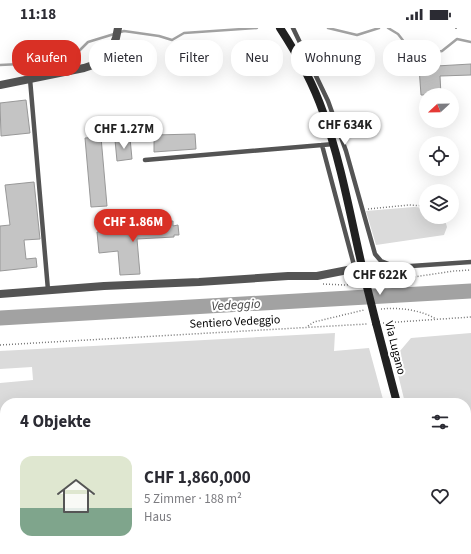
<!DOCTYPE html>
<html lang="de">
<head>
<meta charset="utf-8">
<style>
  body { margin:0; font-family:"Source Sans 3",sans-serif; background:#f2f2f3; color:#2b2b33; height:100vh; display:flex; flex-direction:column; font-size:15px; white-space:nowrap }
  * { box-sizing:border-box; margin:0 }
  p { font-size:13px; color:#7c7c81 }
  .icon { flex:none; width:22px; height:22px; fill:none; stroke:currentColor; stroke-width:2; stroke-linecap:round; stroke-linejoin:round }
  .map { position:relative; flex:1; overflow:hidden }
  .side { position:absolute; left:0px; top:370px; width:471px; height:156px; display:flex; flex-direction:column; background:#fff; border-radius:16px 16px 0 0; box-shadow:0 4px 16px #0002 }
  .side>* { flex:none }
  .banner { position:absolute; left:12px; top:12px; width:447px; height:36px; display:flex; gap:8px }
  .needle { width:26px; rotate:248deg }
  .fabs { position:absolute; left:419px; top:60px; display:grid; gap:8px }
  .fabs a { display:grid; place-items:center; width:40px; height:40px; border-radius:50%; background:#fff; box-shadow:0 4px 16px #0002; font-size:20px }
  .price { position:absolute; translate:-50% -34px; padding:0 9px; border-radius:14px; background:#fff; color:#222; font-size:13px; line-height:26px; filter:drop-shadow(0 1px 2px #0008) }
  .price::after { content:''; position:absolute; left:50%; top:24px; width:12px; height:9px; margin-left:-6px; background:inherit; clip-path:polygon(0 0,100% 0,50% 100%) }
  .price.active { background:#d93025; color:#fff }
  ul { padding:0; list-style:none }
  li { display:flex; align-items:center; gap:12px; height:100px; padding:0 20px }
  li+li { border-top:1px solid #e1e1e2 }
  li span { display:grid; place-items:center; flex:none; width:112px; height:80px; border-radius:12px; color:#555 }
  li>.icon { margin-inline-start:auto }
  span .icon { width:48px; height:48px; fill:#fffc; stroke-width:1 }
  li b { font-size:17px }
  h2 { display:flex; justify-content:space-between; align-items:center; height:48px; padding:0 20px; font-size:17px }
  .chip { padding:0 14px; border-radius:16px; background:#fff; box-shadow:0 4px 16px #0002; font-size:14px; line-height:36px }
  .chip.active { background:#d93025; color:#fff }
  .status { display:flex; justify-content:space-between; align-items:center; height:28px; padding:0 20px; background:#fff; direction:ltr }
  .status svg { height:11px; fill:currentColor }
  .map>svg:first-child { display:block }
</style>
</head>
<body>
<div class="status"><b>11:18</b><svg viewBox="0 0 49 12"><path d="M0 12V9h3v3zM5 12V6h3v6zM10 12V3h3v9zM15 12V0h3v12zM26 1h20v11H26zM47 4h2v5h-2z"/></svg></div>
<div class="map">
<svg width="471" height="526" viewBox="0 0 471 526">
  <rect width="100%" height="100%" fill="#fff"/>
  <path fill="#dbdbdb" d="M 414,179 L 426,180 L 426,189 L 444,189 L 447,199 L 444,207 L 376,217 L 366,183 Z
    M 335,305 L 334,323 L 369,320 L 384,375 L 5,375 L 5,410 L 0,411 L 0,355 L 33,352 L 32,339 L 0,341 L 0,323 Z
    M 471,305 L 471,470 L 466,471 L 466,375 L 405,375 L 394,330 L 411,310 Z
    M 0,449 L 5,449 L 5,521 L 309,521 L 306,526 L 0,526 Z"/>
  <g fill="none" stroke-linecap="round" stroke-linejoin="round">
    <path stroke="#a2a2a2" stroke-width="2.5" d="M 328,0 L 357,7 L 379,0
      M 388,0 L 398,6 L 412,24 L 428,26 L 442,23 L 457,11 L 471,14
      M 0,37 L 41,35 L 75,27 L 88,14 L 124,3 L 159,8 L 172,12 L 184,5 L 257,0"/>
    <path stroke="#a2a2a2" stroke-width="15" d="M 0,290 L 471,263"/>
    <path stroke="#808080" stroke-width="23" d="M 0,522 L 27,521"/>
    <path stroke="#808080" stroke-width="56" d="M 0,429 L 5,429"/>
  </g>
  <path fill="#c4c4c4" stroke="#989898" d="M 471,36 L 471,47 L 440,48 L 441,67 L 421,67 L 419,39 Z
    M 26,72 L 30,105 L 1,108 L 0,75 Z
    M 195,106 L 196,121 L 154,124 L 154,107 Z
    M 101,109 L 107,178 L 91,179 L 85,110 Z
    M 130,110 L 132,131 L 117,133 L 115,112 Z
    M 34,154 L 40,211 L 24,212 L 26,231 L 36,230 L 37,239 L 0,243 L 0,198 L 10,197 L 5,157 Z
    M 173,193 L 173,198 L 178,197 L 179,207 L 174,207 L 174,209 L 137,211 L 140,246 L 120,247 L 118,223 L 99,225 L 97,204 L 144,201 L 144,195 Z"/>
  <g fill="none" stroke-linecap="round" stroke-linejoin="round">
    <path stroke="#767676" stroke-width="1.5" stroke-dasharray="1 2" stroke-linecap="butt" d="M 456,0 L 456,3
      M 368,181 L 409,177 L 426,178
      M 372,237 L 376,242 L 380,243
      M 379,240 L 382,245 C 389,249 399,247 407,249
      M 373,255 L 454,243 L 471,242
      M 323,256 L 344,257 L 357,256
      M 381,281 C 399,279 421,282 436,291
      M 383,295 L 471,289
      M 308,298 L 314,294 L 364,282
      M 0,317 L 367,296"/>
    <path stroke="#545454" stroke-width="4.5" d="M 293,0 L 328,73 L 346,123 L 375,226 L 381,233 L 396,239 L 471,234
      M 30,51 L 48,262
      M 322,117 L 355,241
      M 145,132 L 334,116"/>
    <path stroke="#545454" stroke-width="8" d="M 0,57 L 84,40 L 99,35 L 110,25 L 116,10 L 118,0
      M 0,266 L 104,258 L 199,254 L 288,248 L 317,248 L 363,239
      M 466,475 L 471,474"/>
    <path stroke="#212121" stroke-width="8" d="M 280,0 C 297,26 313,55 323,84 C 342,137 351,192 364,247
      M 376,295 L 397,375
      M 434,521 L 436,526"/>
    <path stroke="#212121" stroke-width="8" d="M 364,247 L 376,295"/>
  </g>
  <g text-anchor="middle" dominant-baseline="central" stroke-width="4" stroke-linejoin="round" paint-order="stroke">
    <g font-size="12" fill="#000" stroke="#fff">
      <text transform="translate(235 294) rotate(-3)">Sentiero Vedeggio</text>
      <text transform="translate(395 320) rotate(76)">Via Lugano</text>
    </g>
    <g font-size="13" font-style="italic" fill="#434343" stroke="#fff">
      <text transform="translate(236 277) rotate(-3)">Vedeggio</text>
    </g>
  </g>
</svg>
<div class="fabs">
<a><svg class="needle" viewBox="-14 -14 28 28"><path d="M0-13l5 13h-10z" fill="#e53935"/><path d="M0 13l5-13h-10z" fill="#7c7c81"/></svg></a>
<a><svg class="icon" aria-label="locate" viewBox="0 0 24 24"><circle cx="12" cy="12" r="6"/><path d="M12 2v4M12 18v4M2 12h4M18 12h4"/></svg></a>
<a><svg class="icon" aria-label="layers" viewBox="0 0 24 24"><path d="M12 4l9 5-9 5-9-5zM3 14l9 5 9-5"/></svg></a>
</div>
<b class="price" style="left:345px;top:118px">CHF 634K</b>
<b class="price" style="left:124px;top:122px">CHF 1.27M</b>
<b class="price active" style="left:133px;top:215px">CHF 1.86M</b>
<b class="price" style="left:380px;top:268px">CHF 622K</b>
<div class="banner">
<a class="chip active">Kaufen</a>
<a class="chip">Mieten</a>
<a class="chip">Filter</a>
<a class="chip">Neu</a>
<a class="chip">Wohnung</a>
<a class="chip">Haus</a>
</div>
<section class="side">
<h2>4 Objekte<svg class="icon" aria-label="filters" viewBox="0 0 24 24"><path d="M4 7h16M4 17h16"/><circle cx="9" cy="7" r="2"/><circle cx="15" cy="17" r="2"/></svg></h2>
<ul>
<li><span style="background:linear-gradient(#dfe7d0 65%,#7fa58c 0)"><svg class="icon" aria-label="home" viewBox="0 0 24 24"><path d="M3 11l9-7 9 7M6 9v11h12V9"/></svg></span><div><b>CHF 1,860,000</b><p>5 Zimmer · 188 m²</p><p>Haus</p></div><svg class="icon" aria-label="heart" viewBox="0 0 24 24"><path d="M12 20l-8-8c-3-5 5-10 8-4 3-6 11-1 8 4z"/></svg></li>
</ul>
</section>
</div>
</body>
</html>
